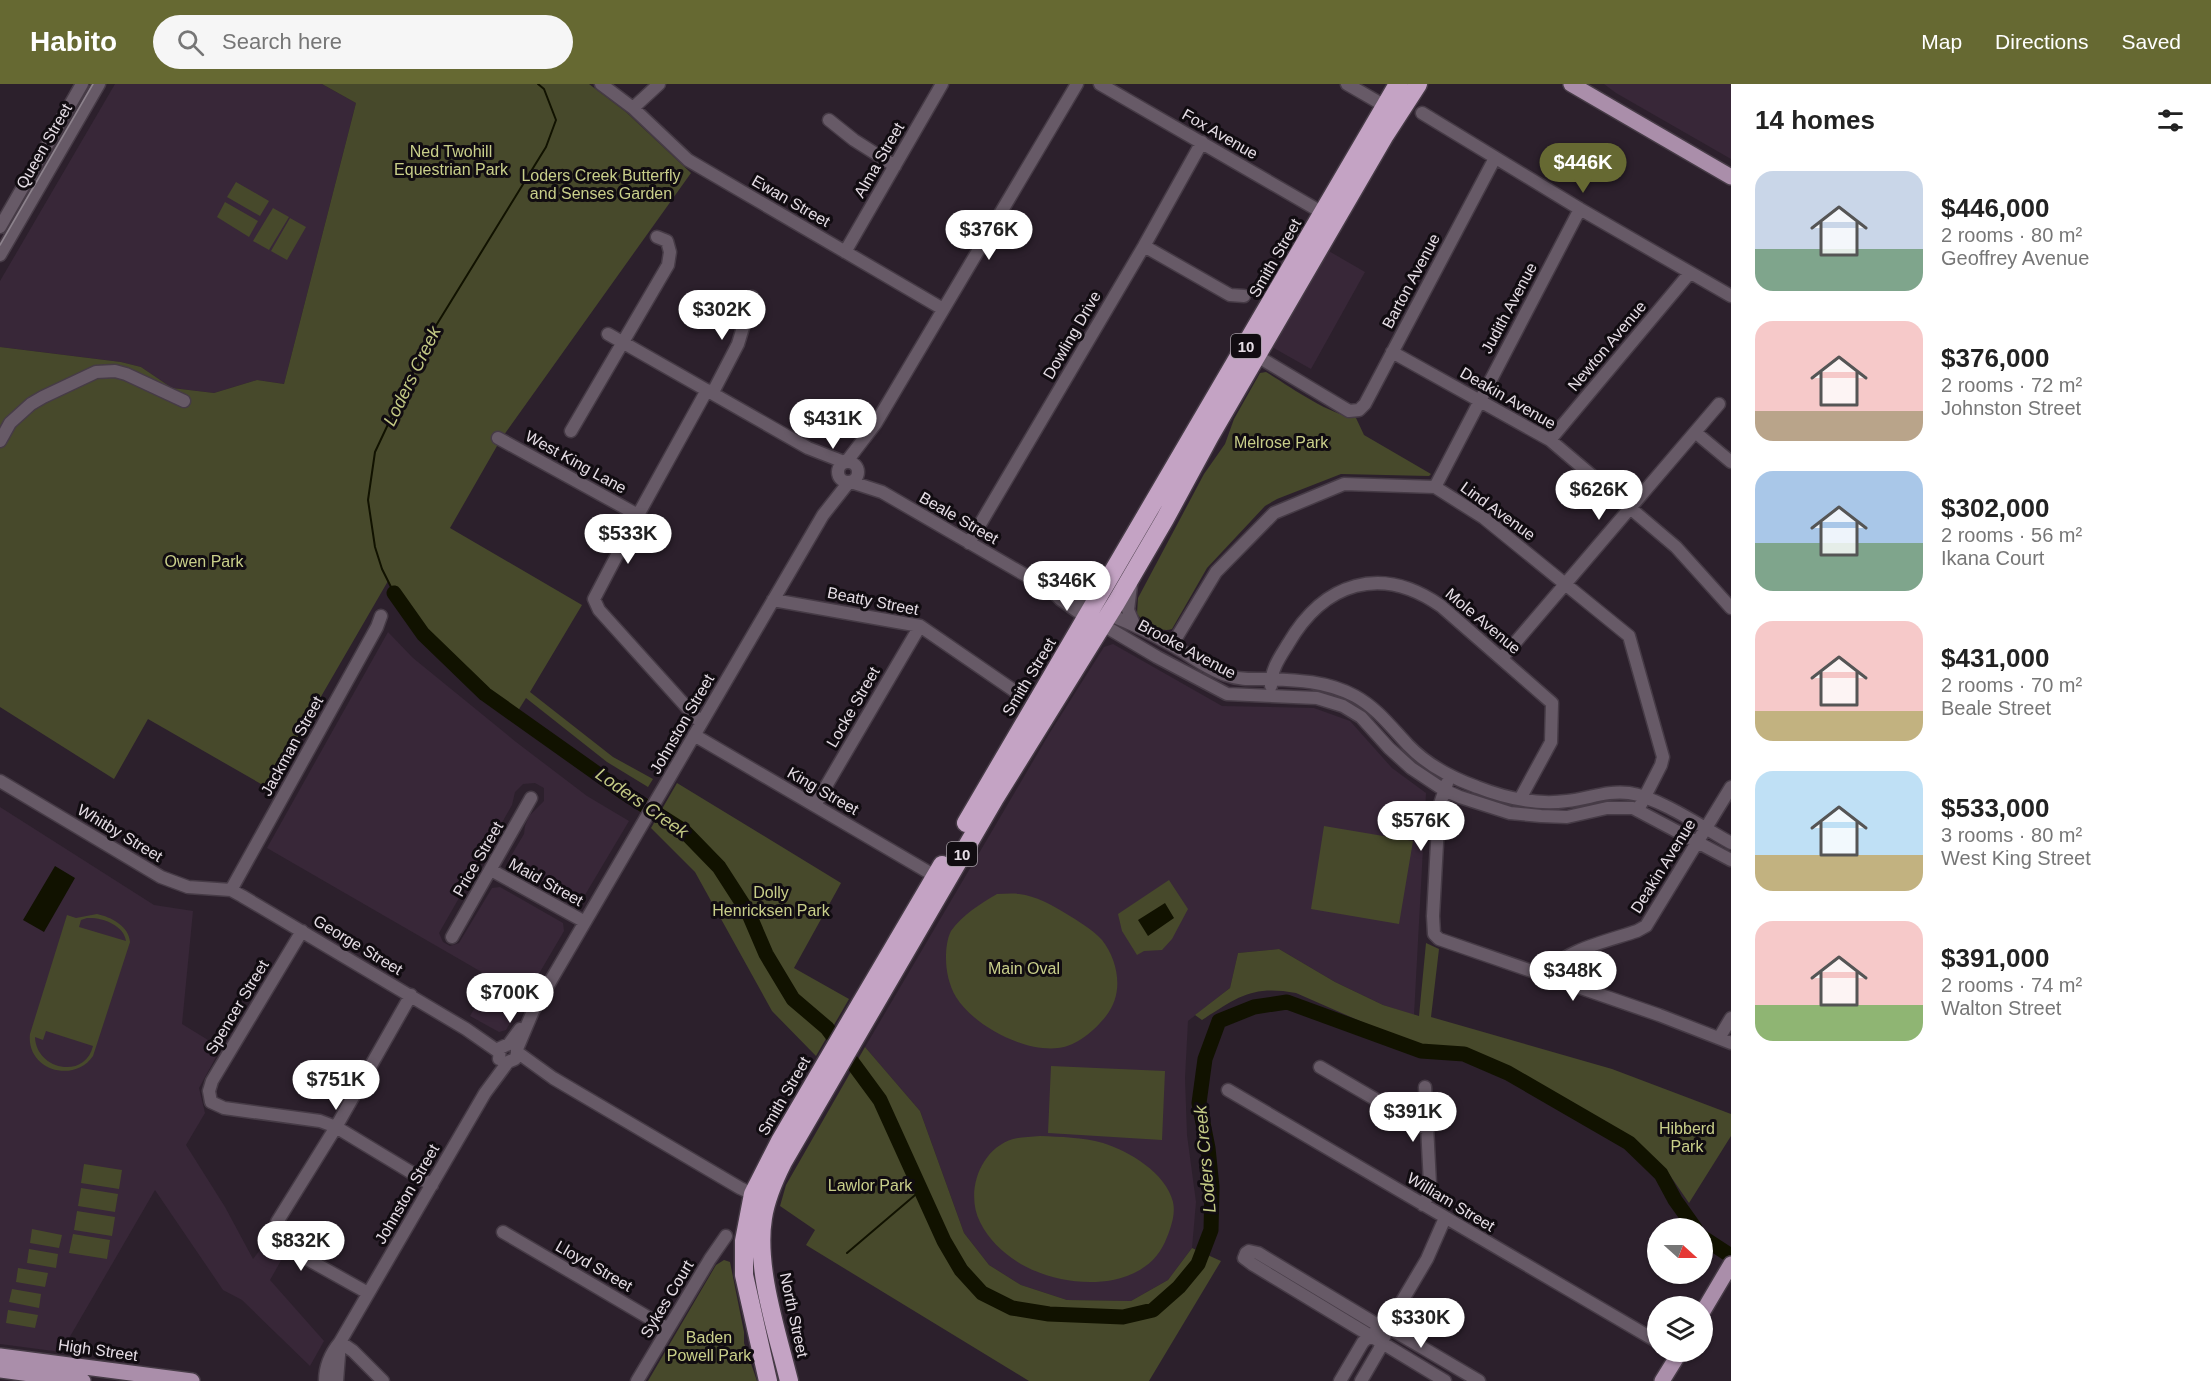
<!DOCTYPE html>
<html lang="en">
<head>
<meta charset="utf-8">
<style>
  body { margin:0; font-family:Helvetica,sans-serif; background:#f6f6f6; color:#222; height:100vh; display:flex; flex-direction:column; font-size:22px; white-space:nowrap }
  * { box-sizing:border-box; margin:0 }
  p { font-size:20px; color:#767676 }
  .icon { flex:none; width:33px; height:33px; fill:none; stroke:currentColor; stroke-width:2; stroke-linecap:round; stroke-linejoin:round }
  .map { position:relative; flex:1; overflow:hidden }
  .sheet { display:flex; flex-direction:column; background:#fff; width:480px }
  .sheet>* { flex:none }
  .needle { width:39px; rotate:111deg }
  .controls { position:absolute; left:1647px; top:1134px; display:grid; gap:12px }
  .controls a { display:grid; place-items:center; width:66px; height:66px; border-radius:50%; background:#fff; box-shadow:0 2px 4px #0004; font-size:30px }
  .price { position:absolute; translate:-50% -51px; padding:0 14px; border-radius:21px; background:#fff; color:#222; font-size:20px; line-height:39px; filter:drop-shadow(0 2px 3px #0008) }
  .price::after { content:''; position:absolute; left:50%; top:36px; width:18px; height:14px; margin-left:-9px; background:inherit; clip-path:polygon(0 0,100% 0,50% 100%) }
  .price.on { background:#666932; color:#fff }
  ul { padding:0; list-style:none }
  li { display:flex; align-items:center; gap:18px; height:150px; padding:0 24px }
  li span { display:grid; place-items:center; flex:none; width:168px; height:120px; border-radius:18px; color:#555 }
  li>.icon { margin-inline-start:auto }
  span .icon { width:72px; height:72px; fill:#fffc; stroke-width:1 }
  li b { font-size:26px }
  h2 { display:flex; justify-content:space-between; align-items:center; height:72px; padding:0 24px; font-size:26px }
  header { display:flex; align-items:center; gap:36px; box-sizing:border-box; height:84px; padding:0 30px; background:#666932; color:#fff }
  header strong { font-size:28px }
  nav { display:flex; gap:33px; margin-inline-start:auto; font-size:21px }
  .search { width:420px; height:54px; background:#f6f6f6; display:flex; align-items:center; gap:15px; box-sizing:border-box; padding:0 21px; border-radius:33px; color:#767676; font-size:22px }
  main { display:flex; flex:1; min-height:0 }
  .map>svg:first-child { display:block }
</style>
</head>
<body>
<header>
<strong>Habito</strong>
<div class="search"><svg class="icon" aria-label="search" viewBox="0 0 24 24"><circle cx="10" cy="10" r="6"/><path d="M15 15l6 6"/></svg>Search here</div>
<nav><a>Map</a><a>Directions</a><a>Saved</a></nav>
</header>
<main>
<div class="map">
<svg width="1731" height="1297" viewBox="0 0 1731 1297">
  <rect width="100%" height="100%" fill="#2c202c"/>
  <path fill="#382738" d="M 115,0 L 322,0 L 356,19 L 284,300 L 257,296 L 214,309 L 172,304 L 141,283 L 121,278 L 0,263 L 0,197 Z
    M 1604,0 L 1731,0 L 1731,75 L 1616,9 Z
    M 1327,166 L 1365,188 L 1311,285 L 1272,263 Z
    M 388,548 L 413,574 L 516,658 L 587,712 L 629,737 L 579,821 L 509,782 L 508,777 L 524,750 L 525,742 L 529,732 L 544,717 L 544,704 L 535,699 L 523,700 L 515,708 L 512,721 L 439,849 L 443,858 L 450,862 L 459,859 L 492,804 L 500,803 L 563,839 L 564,847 L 506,946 L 499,948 L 470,932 L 492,894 L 267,764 Z
    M 1113,560 L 1222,622 L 1314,624 L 1350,637 L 1392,684 L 1426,709 L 1414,931 L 1383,921 L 1335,898 L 1279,865 L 1238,869 L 1230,904 L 1188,937 L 1185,994 L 1187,1051 L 1196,1118 L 1192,1164 L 1168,1196 L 1131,1217 L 1067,1216 L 1021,1201 L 989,1181 L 964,1149 L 920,1027 L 865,963 L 1049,650 L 1104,563 Z
    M 0,723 L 154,821 L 193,827 L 182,940 L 221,964 L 199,1004 L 205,1029 L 186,1061 L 225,1123 L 253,1175 L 267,1157 L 283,1173 L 270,1196 L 324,1257 L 310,1282 L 242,1216 L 223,1206 L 155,1106 L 61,1268 L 0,1260 Z"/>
  <path fill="#47492b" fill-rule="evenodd" d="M 322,0 L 589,0 L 626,28 L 691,89 L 501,355 L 450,444 L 582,521 L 530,608 L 613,673 L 653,695 L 648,703 L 607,678 L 526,614 L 516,630 C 464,597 417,551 388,497 L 268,704 L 148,635 L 114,695 L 0,623 L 0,263 L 121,278 L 141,283 L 172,304 L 214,309 L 257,296 L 284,300 L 356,19 Z
    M 236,98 L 269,117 L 260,132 L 227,113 Z
    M 225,118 L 258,137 L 249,153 L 217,133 Z
    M 273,124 L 289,133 L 269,166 L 253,157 Z
    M 290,134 L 306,143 L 287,176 L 271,167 Z
    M 1266,288 C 1291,303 1327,330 1356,334 L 1364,351 L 1431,390 L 1429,392 L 1341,390 L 1277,415 L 1265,422 L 1207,484 L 1172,545 C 1160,549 1144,539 1137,530 L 1138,514 L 1204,390 L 1225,360 L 1234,335 L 1260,289 Z
    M 677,699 L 841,799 L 794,884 L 849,915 L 816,972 L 772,927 L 695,788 L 651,744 Z
    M 1324,742 L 1413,757 L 1399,840 L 1311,825 Z
    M 1169,796 L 1188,825 L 1172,855 L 1162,866 L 1144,867 L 1137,871 L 1122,847 L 1118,830 Z
    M 997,810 C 1004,810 1012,809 1019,810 C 1036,812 1052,821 1065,829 C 1078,837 1092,845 1102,856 C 1119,878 1124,910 1106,932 C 1095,946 1077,962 1058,964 C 1024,968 974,942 956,913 C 949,901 946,887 946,874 C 946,865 947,855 951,847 C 962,831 980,820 997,810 Z
    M 97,830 C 111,833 129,842 130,858 L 93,972 C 74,1000 26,986 30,950 L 67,831 L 76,834 ZM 87,834 C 102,833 124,841 126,857 L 79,843 L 81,836 ZM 46,947 L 93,962 C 85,996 36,986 35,953 L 43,956 Z
    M 1426,859 L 1439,865 L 1431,933 L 1612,985 L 1731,1030 L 1731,1052 L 1689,1119 L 1667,1087 L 1635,1057 L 1511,986 L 1466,967 L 1417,962 L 1296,909 C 1252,901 1238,913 1202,936 L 1195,931 L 1230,904 L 1238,869 L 1279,865 L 1335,898 L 1383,921 L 1419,932 Z
    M 865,963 L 920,1027 L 964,1149 L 989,1181 L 1021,1201 L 1067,1216 L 1131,1217 L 1168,1196 L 1192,1164 L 1221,1177 L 1149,1297 L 1029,1297 L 806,1161 L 815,1146 L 780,1122 L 786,1101 Z
    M 1051,982 L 1165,987 L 1162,1056 L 1048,1049 Z
    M 1040,1052 C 1061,1053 1082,1053 1103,1059 C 1129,1067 1166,1089 1173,1118 C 1176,1131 1170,1146 1165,1158 C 1155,1180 1136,1191 1113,1196 C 1064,1205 1003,1184 980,1138 C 965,1108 980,1065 1013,1055 C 1021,1053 1031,1053 1040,1052 Z
    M 84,1080 L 122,1086 L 119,1105 L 81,1099 Z
    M 81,1104 L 118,1110 L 115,1128 L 78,1122 Z
    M 77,1127 L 115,1133 L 112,1152 L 74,1146 Z
    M 32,1145 L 62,1151 L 59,1164 L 30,1159 Z
    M 73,1150 L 110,1156 L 107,1175 L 69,1169 Z
    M 29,1165 L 58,1170 L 56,1184 L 27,1179 Z
    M 724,1176 L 730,1178 L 744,1248 L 744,1259 L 757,1297 L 648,1297 L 716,1181 Z
    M 18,1184 L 48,1189 L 45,1203 L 16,1198 Z
    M 12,1205 L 41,1210 L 39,1224 L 9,1218 Z
    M 8,1226 L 38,1231 L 35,1244 L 6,1239 Z"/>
  <path fill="#111200" d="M 55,782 L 75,794 L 44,848 L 23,836 Z
    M 1165,819 L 1174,834 L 1148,852 L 1138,836 Z"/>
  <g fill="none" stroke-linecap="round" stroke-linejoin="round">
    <path stroke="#111200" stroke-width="2" d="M 394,509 L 382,485 L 375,463 L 368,416 L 375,368 L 429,253 L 546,63 L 556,36 L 544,5 L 538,0
      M 847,1169 L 921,1106"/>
    <path stroke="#111200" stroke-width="15" d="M 394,509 L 423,550 L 485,610 L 623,708 L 684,747 L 719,783 L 748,828 L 766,870 L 793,915 L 827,944 L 880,1016 L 944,1157 L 961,1186 L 982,1209 L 1012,1224 L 1049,1230 L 1123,1233 L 1153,1226 L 1179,1203 L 1198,1180 L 1211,1146 L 1212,1103 L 1208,1064 L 1199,1019 L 1205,975 L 1219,937 L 1254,923 L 1287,918 L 1421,967 L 1464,970 L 1508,989 L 1629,1059 L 1661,1090 L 1675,1116 L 1695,1144
      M 1702,1153 L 1731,1172"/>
    <g stroke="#463b46" stroke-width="15">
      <path id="minor" d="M 601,0 L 633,24 L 688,76 L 943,225
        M 1100,0 L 1323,129
        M 1347,0 L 1385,22
        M 633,24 L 659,0
        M 1422,29 L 1580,125 L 1731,212
        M 829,36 L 854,56 L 895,82
        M 0,143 L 82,0
        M 1144,162 L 1230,211 L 1244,212
        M 845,168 L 942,0
        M 0,171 L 99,0
        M 608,250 L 808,364 L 844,378
        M 1392,268 L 1550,356 L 1676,463 L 1731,524
        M 1257,272 L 1349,327 L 1359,326 L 1365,320 L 1495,74
        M 713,308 L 738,260 L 752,213
        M 571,347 L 668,181 L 670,168 L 667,157 L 657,153
        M 1695,348 L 1731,378
        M 498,354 L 638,431
        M 1550,356 L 1689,190
        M 0,357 L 10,339 L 31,320 L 43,313 L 96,288 L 115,287 L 126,290 L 184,317
        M 847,377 L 876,339 L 1077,0
        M838 388a10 10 0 1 1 20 0a10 10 0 1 1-20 0Z
        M 851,398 L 882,408 L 1051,506 L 1060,515 L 1087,534
        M 1435,403 L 1580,125
        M 969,459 L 1144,162 L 1202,58
        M 1131,501 L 1128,526 L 1134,540
        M 1061,509 L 1092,524
        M 773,516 L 920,542 L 1019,610
        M 1109,531 C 1135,540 1158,553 1182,567 C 1196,576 1210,586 1226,591 C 1239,596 1253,595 1266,595 C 1297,596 1327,597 1355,612 C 1377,624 1391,643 1408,661 C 1427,681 1452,694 1477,703 C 1505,714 1537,721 1567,717 C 1588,715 1607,706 1629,709 C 1658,713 1704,744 1731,759
        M 1103,541 L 1157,573 L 1227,610 L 1317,614 L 1343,622 L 1361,633 L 1389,664 L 1411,684 L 1444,706 L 1460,713 L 1510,729 L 1541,732 L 1567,733 L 1607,724 L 1633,724 L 1731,776
        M 1172,561 L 1216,488 L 1274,429 L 1344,400 L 1435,403 L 1484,434 L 1629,552 L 1663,673 L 1661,681 L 1638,726
        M 1502,574 L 1719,320
        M 1271,602 C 1271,585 1280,573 1288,560 C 1324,498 1381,480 1441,522 L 1552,619 L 1551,658 L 1520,715
        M 701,639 L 599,526 L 594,515 L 638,431 L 707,306
        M 694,651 L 935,792
        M 0,697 L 161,793 L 188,803 L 231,806 L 242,812 L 466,945 L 499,968
        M 1447,699 L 1439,723 L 1433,832 L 1434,850 L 1439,855 L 1659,931 L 1731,959
        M 815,721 L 920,542
        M 491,786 L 585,838
        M 231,806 L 377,543 L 381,532
        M 302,847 L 212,997 L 209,1007 L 211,1018 L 224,1024 L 320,1037 L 336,1043 L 432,1101
        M 452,853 L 531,714
        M 1545,892 C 1562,866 1608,857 1637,847 L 1646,842 L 1731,703
        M 1719,954 L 1731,934
        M 517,968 L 553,994 L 740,1104 L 753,1110
        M 499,975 L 500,964 L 509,960 L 520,945
        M 1320,983 L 1428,1046
        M 1228,1006 L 1658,1258
        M 1423,1121 L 1428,1112 L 1430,1100 L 1425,1003
        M 503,1148 L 668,1245
        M 368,1209 L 282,1161 L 277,1152 L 277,1138 L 336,1043 L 411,911
        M 340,1258 L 353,1267 L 383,1297
        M 325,1297 C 325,1282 330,1270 340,1258 L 485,1009 L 508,978 L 515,975 L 517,970 L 517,965 L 533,927 L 823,431 L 849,398
        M 337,1297 L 340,1258
        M 637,1297 L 710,1175 L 726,1152
        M 1340,1297 L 1363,1258 L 1375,1248
        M 1361,1297 L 1379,1266 L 1392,1234 L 1427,1175 L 1445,1134
        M 1445,1297 L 1252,1180 L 1244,1174 L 1246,1169 L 1249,1167 L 1258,1169 L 1376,1240 L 1394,1247 L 1479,1297"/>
    </g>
    <g stroke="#463b46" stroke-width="18">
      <path id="major" d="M 1571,0 L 1731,93
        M 1702,1229 L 1731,1180
        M 0,1272 L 192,1297
        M 0,1286 L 83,1297
        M 1662,1297 L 1680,1268"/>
    </g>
    <g stroke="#463b46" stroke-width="21">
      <path id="highway" d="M 966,739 L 1398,0
        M 768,1297 L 744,1191 L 744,1157 L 753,1110 L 780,1057 L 942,781
        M 789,1297 C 777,1248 755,1183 763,1134 C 766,1114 774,1096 783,1078 L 995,714 L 1116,519 L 1165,435 L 1210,352 L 1385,51 L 1418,0"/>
    </g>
    <use href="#minor" stroke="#675a67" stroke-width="12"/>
    <use href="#major" stroke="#aa8eaa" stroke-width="15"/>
    <use href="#highway" stroke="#c4a3c4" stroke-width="18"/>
    <path stroke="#8d838d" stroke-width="1.5" d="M 0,161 L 93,0"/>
  </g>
  <g text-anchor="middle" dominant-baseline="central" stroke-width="6" stroke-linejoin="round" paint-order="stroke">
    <g fill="#110c11" stroke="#a69fa6" stroke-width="1.5">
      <rect x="1231" y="250" width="30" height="24" rx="4.5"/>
      <rect x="947" y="758" width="30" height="24" rx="4.5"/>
    </g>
    <g font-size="15" font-weight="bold" fill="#e6dee6">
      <text x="1246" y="262">10</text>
      <text x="962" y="770">10</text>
    </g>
    <g font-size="16" fill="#e6dee6" stroke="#110c11">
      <text transform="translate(1220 50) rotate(30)">Fox Avenue</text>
      <text transform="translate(44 62) rotate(-60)">Queen Street</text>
      <text transform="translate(879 76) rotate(-60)">Alma Street</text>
      <text transform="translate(791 117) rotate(30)">Ewan Street</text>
      <text transform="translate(1275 174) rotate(-60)">Smith Street</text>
      <text transform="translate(1411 197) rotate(-62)">Barton Avenue</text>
      <text transform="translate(1509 224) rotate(-62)">Judith Avenue</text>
      <text transform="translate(1072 251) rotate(-60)">Dowling Drive</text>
      <text transform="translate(1607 262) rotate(-50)">Newton Avenue</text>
      <text transform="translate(1508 314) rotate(30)">Deakin Avenue</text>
      <text transform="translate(576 378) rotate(29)">West King Lane</text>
      <text transform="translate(1498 427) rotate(36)">Lind Avenue</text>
      <text transform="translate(959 434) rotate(30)">Beale Street</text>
      <text transform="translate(873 517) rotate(11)">Beatty Street</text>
      <text transform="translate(1483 537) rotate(40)">Mole Avenue</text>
      <text transform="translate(1187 565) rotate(28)">Brooke Avenue</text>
      <text transform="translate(1029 593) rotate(-59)">Smith Street</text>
      <text transform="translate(853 623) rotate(-60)">Locke Street</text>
      <text transform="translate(682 640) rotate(-60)">Johnston Street</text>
      <text transform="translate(292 662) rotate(-61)">Jackman Street</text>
      <text transform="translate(823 707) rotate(30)">King Street</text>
      <text transform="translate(120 749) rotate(31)">Whitby Street</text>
      <text transform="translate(478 775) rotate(-60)">Price Street</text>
      <text transform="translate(1663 782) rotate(-58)">Deakin Avenue</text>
      <text transform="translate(546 798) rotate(29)">Maid Street</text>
      <text transform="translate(358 861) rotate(31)">George Street</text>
      <text transform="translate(237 923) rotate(-59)">Spencer Street</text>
      <text transform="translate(784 1012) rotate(-60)">Smith Street</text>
      <text transform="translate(407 1110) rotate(-60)">Johnston Street</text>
      <text transform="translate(1451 1118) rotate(31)">William Street</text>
      <text transform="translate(594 1182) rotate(30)">Lloyd Street</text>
      <text transform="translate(667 1215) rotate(-59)">Sykes Court</text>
      <text transform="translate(794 1231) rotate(78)">North Street</text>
      <text transform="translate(98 1266) rotate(8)">High Street</text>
    </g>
    <g font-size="16" fill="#c9cf8a" stroke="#110c11">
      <text x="451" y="67">Ned Twohill<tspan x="451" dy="18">Equestrian Park</tspan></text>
      <text x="601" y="91">Loders Creek Butterfly<tspan x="601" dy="18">and Senses Garden</tspan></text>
      <text x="1281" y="358">Melrose Park</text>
      <text x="204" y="477">Owen Park</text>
      <text x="771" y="808">Dolly<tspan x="771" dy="18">Henricksen Park</tspan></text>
      <text x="1024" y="884">Main Oval</text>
      <text x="1687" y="1044">Hibberd<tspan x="1687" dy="18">Park</tspan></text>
      <text x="870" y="1101">Lawlor Park</text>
      <text x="709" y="1253">Baden<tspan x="709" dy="18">Powell Park</tspan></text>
    </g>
    <g font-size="18" font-style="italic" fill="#c3c984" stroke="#110c11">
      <text transform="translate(412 292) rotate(-64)">Loders Creek</text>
      <text transform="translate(642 719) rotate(35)">Loders Creek</text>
      <text transform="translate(1205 1075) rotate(-95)">Loders Creek</text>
    </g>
  </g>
</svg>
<div class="controls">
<a><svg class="needle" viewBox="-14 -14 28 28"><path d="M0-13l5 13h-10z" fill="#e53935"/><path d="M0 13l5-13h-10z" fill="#767676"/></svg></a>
<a><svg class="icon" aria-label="layers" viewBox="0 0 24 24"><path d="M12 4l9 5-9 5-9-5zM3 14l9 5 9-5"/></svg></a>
</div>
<b class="price on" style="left:1583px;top:110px">$446K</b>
<b class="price" style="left:989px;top:177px">$376K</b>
<b class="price" style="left:722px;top:257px">$302K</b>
<b class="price" style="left:833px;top:366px">$431K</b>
<b class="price" style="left:1599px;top:437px">$626K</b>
<b class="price" style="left:628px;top:481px">$533K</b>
<b class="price" style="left:1067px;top:528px">$346K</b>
<b class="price" style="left:1421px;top:768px">$576K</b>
<b class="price" style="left:1573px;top:918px">$348K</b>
<b class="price" style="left:510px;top:940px">$700K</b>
<b class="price" style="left:336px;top:1027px">$751K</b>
<b class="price" style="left:1413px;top:1059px">$391K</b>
<b class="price" style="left:301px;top:1188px">$832K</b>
<b class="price" style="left:1421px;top:1265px">$330K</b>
</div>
<section class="sheet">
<h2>14 homes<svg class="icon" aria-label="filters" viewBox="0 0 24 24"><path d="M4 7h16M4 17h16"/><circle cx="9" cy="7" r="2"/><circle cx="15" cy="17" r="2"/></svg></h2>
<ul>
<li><span style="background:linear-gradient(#c9d6e8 65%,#7fa58c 0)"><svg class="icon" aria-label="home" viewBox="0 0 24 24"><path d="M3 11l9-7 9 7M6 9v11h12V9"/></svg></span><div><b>$446,000</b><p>2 rooms · 80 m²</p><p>Geoffrey Avenue</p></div></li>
<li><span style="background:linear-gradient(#f6c9c9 75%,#b9a48a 0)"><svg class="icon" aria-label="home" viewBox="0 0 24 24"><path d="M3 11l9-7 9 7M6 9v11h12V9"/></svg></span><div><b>$376,000</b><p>2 rooms · 72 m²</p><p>Johnston Street</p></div></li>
<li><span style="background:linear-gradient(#a9c7e8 60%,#7fa58c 0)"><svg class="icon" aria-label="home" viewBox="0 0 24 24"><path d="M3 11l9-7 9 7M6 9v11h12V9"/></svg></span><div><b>$302,000</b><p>2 rooms · 56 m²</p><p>Ikana Court</p></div></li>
<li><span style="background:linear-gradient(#f6c9c9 75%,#c2b280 0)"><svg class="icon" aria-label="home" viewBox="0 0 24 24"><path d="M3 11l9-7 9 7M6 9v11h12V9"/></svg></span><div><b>$431,000</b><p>2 rooms · 70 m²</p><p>Beale Street</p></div></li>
<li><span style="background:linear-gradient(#bfe0f5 70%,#c2b280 0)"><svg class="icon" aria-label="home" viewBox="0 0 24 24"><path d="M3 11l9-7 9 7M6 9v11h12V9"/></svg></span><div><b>$533,000</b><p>3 rooms · 80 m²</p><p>West King Street</p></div></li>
<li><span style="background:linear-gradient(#f6c9c9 70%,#8fb573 0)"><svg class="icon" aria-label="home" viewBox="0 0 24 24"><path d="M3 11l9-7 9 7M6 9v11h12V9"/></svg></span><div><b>$391,000</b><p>2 rooms · 74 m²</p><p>Walton Street</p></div></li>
</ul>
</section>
</main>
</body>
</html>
